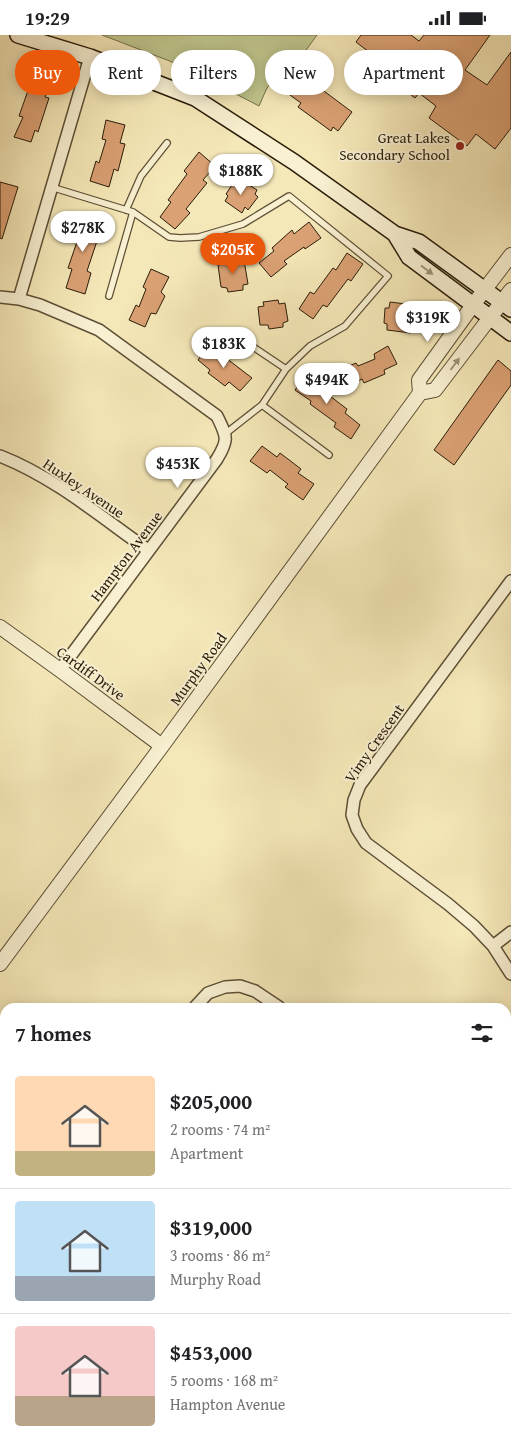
<!DOCTYPE html>
<html lang="en">
<head>
<meta charset="utf-8">
<style>
  body { margin:0; font-family:"Gentium Book Plus",serif; background:#f2f2f2; color:#202124; height:100vh; display:flex; flex-direction:column; font-size:19px; white-space:nowrap }
  * { box-sizing:border-box; margin:0 }
  p { font-size:16px; color:#757577 }
  .icon { flex:none; width:28px; height:28px; fill:none; stroke:currentColor; stroke-width:2; stroke-linecap:round; stroke-linejoin:round }
  .map { position:relative; flex:1; overflow:hidden }
  .sheet { position:absolute; left:0px; top:968px; width:511px; height:446px; display:flex; flex-direction:column; background:#fff; border-radius:15px 15px 0 0; box-shadow:0 2px 12px #0003 }
  .sheet>* { flex:none }
  .banner { position:absolute; left:15px; top:15px; width:481px; height:45px; display:flex; gap:10px }
  .price { position:absolute; translate:-50% -42px; padding:0 11px; border-radius:18px; background:#fff; color:#222; font-size:16px; line-height:32px; filter:drop-shadow(0 1px 2px #0008) }
  .price::after { content:''; position:absolute; left:50%; top:30px; width:15px; height:11px; margin-left:-8px; background:inherit; clip-path:polygon(0 0,100% 0,50% 100%) }
  .price.selected { background:#ea580c; color:#fff }
  ul { padding:0; list-style:none }
  li { display:flex; align-items:center; gap:15px; height:125px; padding:0 15px }
  li+li { border-top:1px solid #e0e0e0 }
  li span { display:grid; place-items:center; flex:none; width:140px; height:100px; border-radius:5px; color:#555 }
  li>.icon { margin-inline-start:auto }
  span .icon { width:60px; height:60px; fill:#fffc; stroke-width:1 }
  li b { font-size:21px }
  h2 { display:flex; justify-content:space-between; align-items:center; height:60px; padding:0 15px; font-size:21px }
  .tag { padding:0 18px; border-radius:22px; background:#fff; box-shadow:0 2px 12px #0003; font-size:18px; line-height:45px }
  .tag.selected { background:#ea580c; color:#fff }
  .status { display:flex; justify-content:space-between; align-items:center; height:35px; padding:0 25px; background:#fff; direction:ltr }
  .status svg { height:14px; fill:currentColor }
  .map>svg:first-child { display:block }
</style>
</head>
<body>
<div class="status"><b>19:29</b><svg viewBox="0 0 49 12"><path d="M0 12V9h3v3zM5 12V6h3v6zM10 12V3h3v9zM15 12V0h3v12zM26 1h20v11H26zM47 4h2v5h-2z"/></svg></div>
<div class="map">
<svg width="511" height="1413" viewBox="0 0 511 1413">
  <rect width="100%" height="100%" fill="#f5e8b8"/>
  <filter id="stains"><feTurbulence type="fractalNoise" baseFrequency=".004" numOctaves="4"/><feColorMatrix values="0 0 0 0 .2 0 0 0 0 .09 0 0 0 0 .02 0 0 0 .5 -.17"/></filter>
  <radialGradient id="worn" r=".72"><stop offset=".6" stop-color="#630" stop-opacity="0"/><stop offset="1" stop-color="#630" stop-opacity=".3"/></radialGradient>
  <path fill="#bfc58c" stroke="#74704b" d="M 102,0 L 317,0 L 304,18 L 288,24 L 276,38 L 266,55 L 259,71 L 180,30 Z
    M 506,1281 L 511,1284 L 511,1413 L 416,1413 L 417,1409 L 506,1409 Z"/>
  <path fill="#daa174" stroke="#2a1c0a" d="M 361,0 L 411,0 L 419,6 L 424,0 L 490,0 L 465,35 L 487,50 L 511,17 L 511,93 L 495,114 L 476,99 L 467,111 L 429,83 L 436,71 L 419,58 L 415,63 L 373,31 L 378,24 L 356,7 Z
    M 293,33 L 352,77 L 338,96 L 333,92 L 331,96 L 298,72 L 301,68 L 279,52 Z
    M 31,47 L 49,53 L 45,62 L 49,63 L 38,97 L 35,95 L 31,107 L 14,102 L 23,82 L 19,81 Z
    M 106,85 L 125,90 L 120,108 L 125,109 L 118,136 L 114,134 L 109,152 L 90,146 L 96,126 L 99,128 L 106,105 L 102,104 Z
    M 199,117 L 215,131 L 203,145 L 207,148 L 186,174 L 190,178 L 175,194 L 160,182 L 171,167 L 168,165 L 187,139 L 184,136 Z
    M 241,145 L 257,155 L 255,159 L 258,162 L 248,175 L 245,172 L 242,178 L 225,166 L 228,161 L 226,159 L 234,147 L 238,150 Z
    M 0,147 L 18,152 L 2,204 L 0,203 Z
    M 80,179 L 100,184 L 94,203 L 97,206 L 87,236 L 91,238 L 85,259 L 66,253 L 72,234 L 68,233 L 79,201 L 73,200 Z
    M 309,187 L 321,203 L 305,214 L 304,212 L 284,226 L 287,229 L 271,242 L 259,228 L 274,216 L 272,213 L 292,195 L 294,199 Z
    M 347,218 L 363,229 L 351,246 L 348,244 L 327,272 L 323,270 L 313,284 L 299,274 L 310,257 L 314,259 L 333,233 L 336,235 Z
    M 237,222 L 239,226 L 244,225 L 248,249 L 243,250 L 243,255 L 228,257 L 227,253 L 221,252 L 218,230 L 223,229 L 222,225 Z
    M 151,234 L 169,242 L 161,257 L 165,261 L 156,279 L 151,278 L 145,292 L 129,285 L 136,270 L 139,272 L 146,254 L 143,252 Z
    M 278,265 L 279,269 L 285,268 L 288,286 L 283,288 L 283,292 L 269,294 L 268,290 L 260,290 L 258,272 L 264,271 L 263,267 Z
    M 390,267 L 414,270 L 414,275 L 417,275 L 415,292 L 412,292 L 411,298 L 387,295 L 387,289 L 384,288 L 385,273 L 389,273 Z
    M 209,310 L 252,343 L 240,356 L 229,347 L 225,351 L 208,338 L 210,335 L 198,325 Z
    M 388,311 L 397,329 L 384,335 L 385,339 L 364,348 L 362,344 L 348,352 L 340,335 L 356,328 L 358,331 L 375,324 L 374,319 Z
    M 498,325 L 511,336 L 511,350 L 454,430 L 434,415 Z
    M 307,338 L 325,351 L 322,355 L 347,374 L 345,378 L 360,390 L 351,404 L 334,392 L 336,388 L 310,369 L 311,366 L 295,355 Z
    M 262,411 L 277,422 L 280,418 L 301,434 L 298,438 L 314,449 L 303,465 L 285,452 L 288,449 L 270,435 L 267,438 L 250,426 Z"/>
  <g fill="none" stroke-linecap="round" stroke-linejoin="round">
    <g stroke="#5d4f36" stroke-width="8">
      <path id="service" d="M 51,152 L 133,177 L 169,202 L 180,203 L 199,202 L 243,189 L 289,161 L 388,241 L 345,291 L 310,311 L 286,334 L 262,370 L 225,399
        M 126,175 L 141,141 L 167,108
        M 109,261 L 133,177
        M 237,301 L 286,334
        M 262,370 L 329,420"/>
    </g>
    <g stroke="#5d4f36" stroke-width="14">
      <path id="minor" d="M 0,262 L 19,264 L 40,270 L 99,295 L 217,381 C 227,402 229,404 217,424 L 60,635
        M 19,264 L 90,22
        M 0,421 C 54,442 101,482 148,515
        M 511,546 L 360,750 L 354,765 L 352,780 L 357,794 L 366,808 L 448,869 L 474,891 L 493,911 L 511,939
        M 493,911 L 511,897
        M 195,972 L 208,958 L 225,952 L 240,951 L 255,956 L 279,972
        M 0,1234 L 5,1227
        M 0,1247 L 5,1250"/>
    </g>
    <g stroke="#5d4f36" stroke-width="16">
      <path id="tertiary" d="M 420,358 L 435,355 L 511,255
        M 0,592 L 60,635 L 162,711
        M 0,929 L 162,711 L 420,358 L 419,345 L 473,270 L 511,220
        M 506,1111 L 511,1104
        M 321,1413 L 322,1409"/>
    </g>
    <g stroke="#2a1c0a" stroke-width="18">
      <path id="secondary" d="M 18,0 L 90,22 L 195,63 L 294,127 L 395,199 L 419,207 L 511,274
        M 395,199 L 409,222 L 511,298"/>
    </g>
    <use href="#service" stroke="#f8f0d1" stroke-width="5.5"/>
    <use href="#minor" stroke="#f8f0d1" stroke-width="11"/>
    <use href="#tertiary" stroke="#f8f0d1" stroke-width="14"/>
    <use href="#secondary" stroke="#f8f0d1" stroke-width="15"/>
  </g>
  <defs><path id="oneway-solid" d="M-6-.8H1V-3.2L6.5 0L1 3.2V.8H-6Z" transform="scale(1.25)"/></defs>
  <g fill="#9b9177">
    <use href="#oneway-solid" transform="translate(427 235) rotate(37)"/>
    <use href="#oneway-solid" transform="translate(455 329) rotate(-53)"/>
  </g>
  <circle fill="#8f2418" stroke="#f8f0d1" stroke-width="2" cx="460" cy="111" r="5"/>
  <g text-anchor="middle" dominant-baseline="central" stroke-width="4" stroke-linejoin="round" paint-order="stroke">
    <g font-size="15" fill="#2a1c0a" stroke="#f8f0d1" text-anchor="end">
      <text x="450" y="102">Great Lakes<tspan x="450" dy="17">Secondary School</tspan></text>
    </g>
    <g font-size="15" fill="#2a1c0a" stroke="#f8f0d1">
      <text transform="translate(84 453) rotate(34)">Huxley Avenue</text>
      <text transform="translate(126 521) rotate(-53)">Hampton Avenue</text>
      <text transform="translate(198 634) rotate(-54)">Murphy Road</text>
      <text transform="translate(91 638) rotate(36)">Cardiff Drive</text>
      <text transform="translate(374 708) rotate(-55)">Vimy Crescent</text>
    </g>
  </g>
  <rect width="100%" height="100%" filter="url(#stains)"/>
  <rect width="100%" height="100%" fill="url(#worn)"/>
</svg>
<b class="price" style="left:241px;top:161px">$188K</b>
<b class="price" style="left:83px;top:218px">$278K</b>
<b class="price selected" style="left:233px;top:240px">$205K</b>
<b class="price" style="left:428px;top:308px">$319K</b>
<b class="price" style="left:224px;top:334px">$183K</b>
<b class="price" style="left:327px;top:370px">$494K</b>
<b class="price" style="left:178px;top:454px">$453K</b>
<div class="banner">
<a class="tag selected">Buy</a>
<a class="tag">Rent</a>
<a class="tag">Filters</a>
<a class="tag">New</a>
<a class="tag">Apartment</a>
</div>
<section class="sheet">
<h2>7 homes<svg class="icon" aria-label="filters" viewBox="0 0 24 24"><path d="M4 7h16M4 17h16"/><circle cx="9" cy="7" r="2"/><circle cx="15" cy="17" r="2"/></svg></h2>
<ul>
<li><span style="background:linear-gradient(#ffd9b3 75%,#c2b280 0)"><svg class="icon" aria-label="home" viewBox="0 0 24 24"><path d="M3 11l9-7 9 7M6 9v11h12V9"/></svg></span><div><b>$205,000</b><p>2 rooms · 74 m²</p><p>Apartment</p></div></li>
<li><span style="background:linear-gradient(#bfe0f5 75%,#9aa5b1 0)"><svg class="icon" aria-label="home" viewBox="0 0 24 24"><path d="M3 11l9-7 9 7M6 9v11h12V9"/></svg></span><div><b>$319,000</b><p>3 rooms · 86 m²</p><p>Murphy Road</p></div></li>
<li><span style="background:linear-gradient(#f6c9c9 70%,#b9a48a 0)"><svg class="icon" aria-label="home" viewBox="0 0 24 24"><path d="M3 11l9-7 9 7M6 9v11h12V9"/></svg></span><div><b>$453,000</b><p>5 rooms · 168 m²</p><p>Hampton Avenue</p></div></li>
</ul>
</section>
</div>
</body>
</html>
